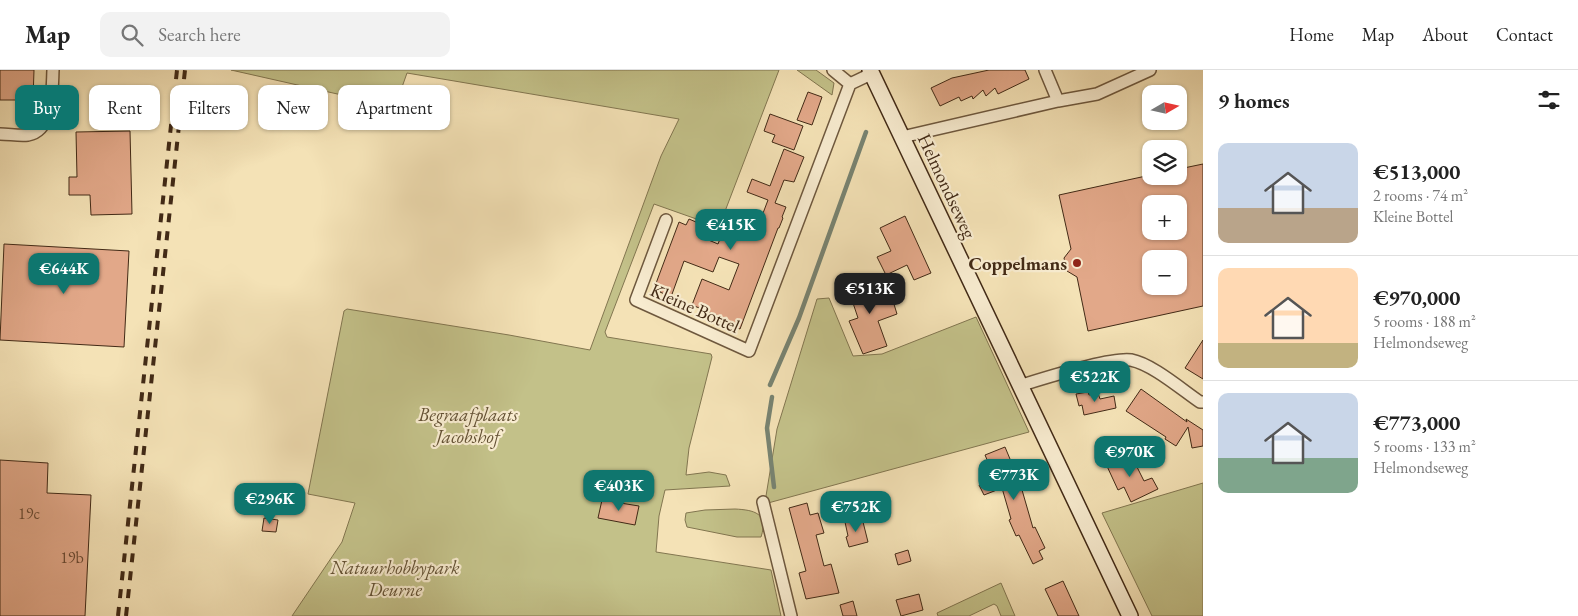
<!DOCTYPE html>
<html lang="en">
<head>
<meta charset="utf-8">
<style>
  body { margin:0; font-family:"EB Garamond",serif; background:#f2f2f2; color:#222; height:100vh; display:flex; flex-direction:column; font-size:19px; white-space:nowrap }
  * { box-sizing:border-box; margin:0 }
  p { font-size:16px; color:#767676 }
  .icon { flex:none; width:28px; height:28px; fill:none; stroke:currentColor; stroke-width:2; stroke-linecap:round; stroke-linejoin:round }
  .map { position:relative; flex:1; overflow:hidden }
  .panel { display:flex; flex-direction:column; background:#fff; width:375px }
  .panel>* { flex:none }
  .banner { position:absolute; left:15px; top:15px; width:475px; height:45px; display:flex; gap:10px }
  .needle { width:32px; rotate:81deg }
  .tools { position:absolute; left:1142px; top:15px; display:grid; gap:10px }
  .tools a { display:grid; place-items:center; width:45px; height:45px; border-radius:10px; background:#fff; box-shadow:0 1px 4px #0004; font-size:25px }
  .price { position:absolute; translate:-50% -42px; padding:0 11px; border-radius:10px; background:#0f766e; color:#fff; font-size:16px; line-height:32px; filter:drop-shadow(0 1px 2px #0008) }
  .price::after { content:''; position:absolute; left:50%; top:30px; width:15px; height:11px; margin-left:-8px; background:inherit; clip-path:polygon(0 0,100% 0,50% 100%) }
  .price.active { background:#222; color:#fff }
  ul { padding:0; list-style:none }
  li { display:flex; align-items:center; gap:15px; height:125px; padding:0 15px }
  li+li { border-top:1px solid #e0e0e0 }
  li span { display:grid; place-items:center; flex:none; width:140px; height:100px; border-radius:10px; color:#555 }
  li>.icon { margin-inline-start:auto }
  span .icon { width:60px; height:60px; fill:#fffc; stroke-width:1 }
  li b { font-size:21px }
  h2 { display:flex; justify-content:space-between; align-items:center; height:60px; padding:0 15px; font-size:21px }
  .tag { padding:0 18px; border-radius:10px; background:#fff; box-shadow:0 1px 4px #0004; font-size:18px; line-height:45px }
  .tag.active { background:#0f766e; color:#fff }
  header { display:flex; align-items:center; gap:30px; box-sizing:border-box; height:70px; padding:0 25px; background:#fff; border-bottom:1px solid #e0e0e0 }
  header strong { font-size:24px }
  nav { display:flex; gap:28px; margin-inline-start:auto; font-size:18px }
  .search { width:350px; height:45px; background:#f2f2f2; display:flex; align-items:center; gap:12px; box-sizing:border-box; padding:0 18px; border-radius:10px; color:#767676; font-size:19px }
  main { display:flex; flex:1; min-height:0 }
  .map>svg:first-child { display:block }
</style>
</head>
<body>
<header>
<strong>Map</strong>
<div class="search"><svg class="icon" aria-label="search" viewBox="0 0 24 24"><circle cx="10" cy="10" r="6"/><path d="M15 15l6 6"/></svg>Search here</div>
<nav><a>Home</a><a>Map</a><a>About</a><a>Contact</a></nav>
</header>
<main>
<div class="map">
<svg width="1203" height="546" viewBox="0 0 1203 546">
  <rect width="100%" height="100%" fill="#f4e2b6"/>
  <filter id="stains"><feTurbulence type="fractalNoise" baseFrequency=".004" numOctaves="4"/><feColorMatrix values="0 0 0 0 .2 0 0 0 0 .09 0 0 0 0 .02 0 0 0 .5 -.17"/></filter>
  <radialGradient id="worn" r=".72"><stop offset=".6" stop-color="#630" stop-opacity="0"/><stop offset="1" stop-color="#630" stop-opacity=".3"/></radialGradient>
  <path fill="#c3c189" stroke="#827650" d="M 231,0 L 779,0 L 719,157 L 654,134 L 605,262 L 607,267 L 711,284 L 712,287 L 689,378 L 686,405 L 709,402 L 726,405 L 730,416 L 665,420 L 659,446 L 656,482 L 771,500 L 781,546 L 292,546 L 342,472 L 355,433 L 308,424 L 344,241 L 347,239 L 509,265 L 590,280 L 661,86 L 679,49 L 407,3 L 395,37 Z
    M 797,0 L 816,0 L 834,13 L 832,25 Z
    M 829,228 L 853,286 L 882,284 L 976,247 L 1029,362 L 768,433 L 766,426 L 777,359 L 817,229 Z
    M 1203,413 L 1203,546 L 1152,546 L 1102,443 Z
    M 735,439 C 754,440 769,443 761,467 L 737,467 L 687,457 L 685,450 L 686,443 L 705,440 Z
    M 1001,513 L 1015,546 L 1001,546 L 997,536 L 994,534 L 969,546 L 938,546 L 937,543 Z"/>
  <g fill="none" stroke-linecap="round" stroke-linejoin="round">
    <path stroke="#788371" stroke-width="4.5" d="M 770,315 L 799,248 L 866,62
      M 772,327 L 767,358 L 774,417"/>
  </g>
  <path fill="#e2a889" stroke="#422a16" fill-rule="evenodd" d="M 0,0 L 34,0 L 33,30 L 0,30 Z
    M 989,0 L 1025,0 L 1029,9 L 998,24 L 995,18 L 986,26 L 983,20 L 973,29 L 972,26 L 961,31 L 959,27 L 940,36 L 931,18 L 952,8 Z
    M 808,22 L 822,27 L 812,55 L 797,50 Z
    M 770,44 L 803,56 L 794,80 L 772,72 L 775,65 L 764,61 Z
    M 130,61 L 132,144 L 91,145 L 90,125 L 69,125 L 69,107 L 77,107 L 76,62 Z
    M 784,79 L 804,87 L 794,112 L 784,110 L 775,133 L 786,137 L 782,147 L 783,148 L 779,158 L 778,158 L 740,259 L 719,251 L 721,247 L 692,235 L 702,209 L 729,220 L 739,194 L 719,187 L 713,202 L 684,191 L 671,227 L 660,222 L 662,219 L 655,216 L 679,152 L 686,155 L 689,149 L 703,155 L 699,166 L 718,174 L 728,148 L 757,159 L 768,130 L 747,122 L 752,109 L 770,116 Z
    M 1203,94 L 1203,236 L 1088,261 L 1077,207 L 1067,201 L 1064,188 L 1071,179 L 1059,125 L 1146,106 L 1179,106 L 1179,99 ZM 1151,134 L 1179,134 L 1179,161 L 1151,161 ZM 1151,189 L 1179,189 L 1179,216 L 1151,216 Z
    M 905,146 L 931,203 L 914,210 L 907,195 L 886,205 L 877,187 L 891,181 L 880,158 Z
    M 4,174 L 129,181 L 124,277 L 0,270 Z
    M 880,211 L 886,233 L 893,231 L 897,244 L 878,251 L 887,276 L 863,284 L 849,251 L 858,248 L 848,218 Z
    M 1203,270 L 1203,309 L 1185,298 Z
    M 1141,319 L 1187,352 L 1186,349 L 1203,360 L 1203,376 L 1192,378 L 1188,357 L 1176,376 L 1165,369 L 1166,367 L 1126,341 Z
    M 1088,322 L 1089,325 L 1098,323 L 1100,329 L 1114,326 L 1116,338 L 1084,345 L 1082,335 L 1079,336 L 1076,324 Z
    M 1005,377 L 1020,413 L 1033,458 L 1035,457 L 1045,478 L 1039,481 L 1043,489 L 1033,494 L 1019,465 L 1016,466 L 1009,450 L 1011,449 L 1002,418 L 984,425 L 979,415 L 995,408 L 985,385 Z
    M 1130,383 L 1144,411 L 1152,408 L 1158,419 L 1131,432 L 1124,417 L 1118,420 L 1106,394 Z
    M 0,390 L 48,393 L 47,423 L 91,425 L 85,546 L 0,546 Z
    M 602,430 L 639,436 L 635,455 L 598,448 Z
    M 807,433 L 810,445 L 818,443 L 824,463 L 816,465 L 824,496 L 831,494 L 839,523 L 806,529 L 799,503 L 806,501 L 789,438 Z
    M 264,448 L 278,450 L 276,462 L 262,461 Z
    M 862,448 L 868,472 L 849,477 L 846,467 L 848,466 L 845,452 Z
    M 908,480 L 911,491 L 898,495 L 895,484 Z
    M 1063,511 L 1079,546 L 1058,546 L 1045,519 Z
    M 919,524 L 923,540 L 901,546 L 896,530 Z
    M 853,531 L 857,546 L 843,546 L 840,535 Z"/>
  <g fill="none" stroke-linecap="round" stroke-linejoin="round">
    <g stroke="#6e583e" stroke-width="14">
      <path id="street" d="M 833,0 L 850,14 L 871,4
        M 1045,0 L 1058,31
        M 0,64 C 9,64 19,66 28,65 C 54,60 52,20 53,0
        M 902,67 L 1058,31 L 1097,24 L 1150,0
        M 666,150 L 636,230 L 749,281 L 850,14
        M 1019,316 C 1041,309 1112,287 1131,290 C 1152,294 1181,319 1200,332 L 1203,332
        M 763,432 L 791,546"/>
    </g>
    <g stroke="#422a16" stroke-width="18">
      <path id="secondary" d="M 870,0 L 1130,546"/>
    </g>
    <use href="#street" stroke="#f8ecd0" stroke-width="11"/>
    <use href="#secondary" stroke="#f8ecd0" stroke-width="15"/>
    <path stroke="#422a16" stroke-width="4" stroke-dasharray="9 9" stroke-linecap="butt" d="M 118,546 L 177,0
      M 126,546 L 185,0"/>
  </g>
  <circle fill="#8f2418" stroke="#f8ecd0" stroke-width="2" cx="1077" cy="193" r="5"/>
  <g text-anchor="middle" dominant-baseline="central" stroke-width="4.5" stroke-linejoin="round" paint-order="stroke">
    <g font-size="16" fill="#6a4a33">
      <text x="29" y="443">19c</text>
      <text x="72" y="487">19b</text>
    </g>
    <g font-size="19" fill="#422a16" stroke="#f8ecd0">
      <text transform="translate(947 116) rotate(65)">Helmondseweg</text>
      <text transform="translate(695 238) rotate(24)">Kleine Bottel</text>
    </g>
    <g font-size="19" font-weight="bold" fill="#422a16" stroke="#f8ecd0" text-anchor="end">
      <text x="1067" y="193">Coppelmans</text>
    </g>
    <g font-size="19" font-style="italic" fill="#625033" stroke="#f8ecd0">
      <text x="468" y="344">Begraafplaats<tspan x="468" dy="22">Jacobshof</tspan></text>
      <text x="395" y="497">Natuurhobbypark<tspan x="395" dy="22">Deurne</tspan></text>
    </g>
  </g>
  <rect width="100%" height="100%" filter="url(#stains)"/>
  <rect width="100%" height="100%" fill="url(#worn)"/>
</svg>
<div class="tools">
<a><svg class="needle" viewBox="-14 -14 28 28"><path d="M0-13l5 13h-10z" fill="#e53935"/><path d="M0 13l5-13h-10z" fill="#767676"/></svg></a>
<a><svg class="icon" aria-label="layers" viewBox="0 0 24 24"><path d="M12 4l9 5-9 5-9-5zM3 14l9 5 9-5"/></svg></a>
<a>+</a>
<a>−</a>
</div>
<b class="price" style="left:731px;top:181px">€415K</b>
<b class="price" style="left:64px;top:225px">€644K</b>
<b class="price active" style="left:870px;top:245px">€513K</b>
<b class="price" style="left:1095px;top:333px">€522K</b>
<b class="price" style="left:1130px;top:408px">€970K</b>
<b class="price" style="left:1014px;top:431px">€773K</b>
<b class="price" style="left:619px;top:442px">€403K</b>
<b class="price" style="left:270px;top:455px">€296K</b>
<b class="price" style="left:856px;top:463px">€752K</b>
<div class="banner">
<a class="tag active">Buy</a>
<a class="tag">Rent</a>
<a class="tag">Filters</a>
<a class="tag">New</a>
<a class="tag">Apartment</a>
</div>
</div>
<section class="panel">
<h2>9 homes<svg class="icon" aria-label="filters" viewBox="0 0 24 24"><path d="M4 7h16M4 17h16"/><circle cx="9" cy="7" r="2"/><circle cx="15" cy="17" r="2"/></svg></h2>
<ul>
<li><span style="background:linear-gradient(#c9d6e8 65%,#b9a48a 0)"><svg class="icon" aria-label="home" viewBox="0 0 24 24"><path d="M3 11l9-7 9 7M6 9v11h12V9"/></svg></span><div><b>€513,000</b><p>2 rooms · 74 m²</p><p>Kleine Bottel</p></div></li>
<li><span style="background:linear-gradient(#ffd9b3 75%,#c2b280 0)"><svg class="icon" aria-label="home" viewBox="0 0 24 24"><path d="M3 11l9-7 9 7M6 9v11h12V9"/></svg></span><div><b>€970,000</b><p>5 rooms · 188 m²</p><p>Helmondseweg</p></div></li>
<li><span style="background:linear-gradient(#c9d6e8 65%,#7fa58c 0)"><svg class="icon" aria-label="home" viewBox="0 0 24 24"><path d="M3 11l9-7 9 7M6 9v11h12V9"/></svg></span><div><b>€773,000</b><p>5 rooms · 133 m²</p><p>Helmondseweg</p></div></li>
</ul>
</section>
</main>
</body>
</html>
